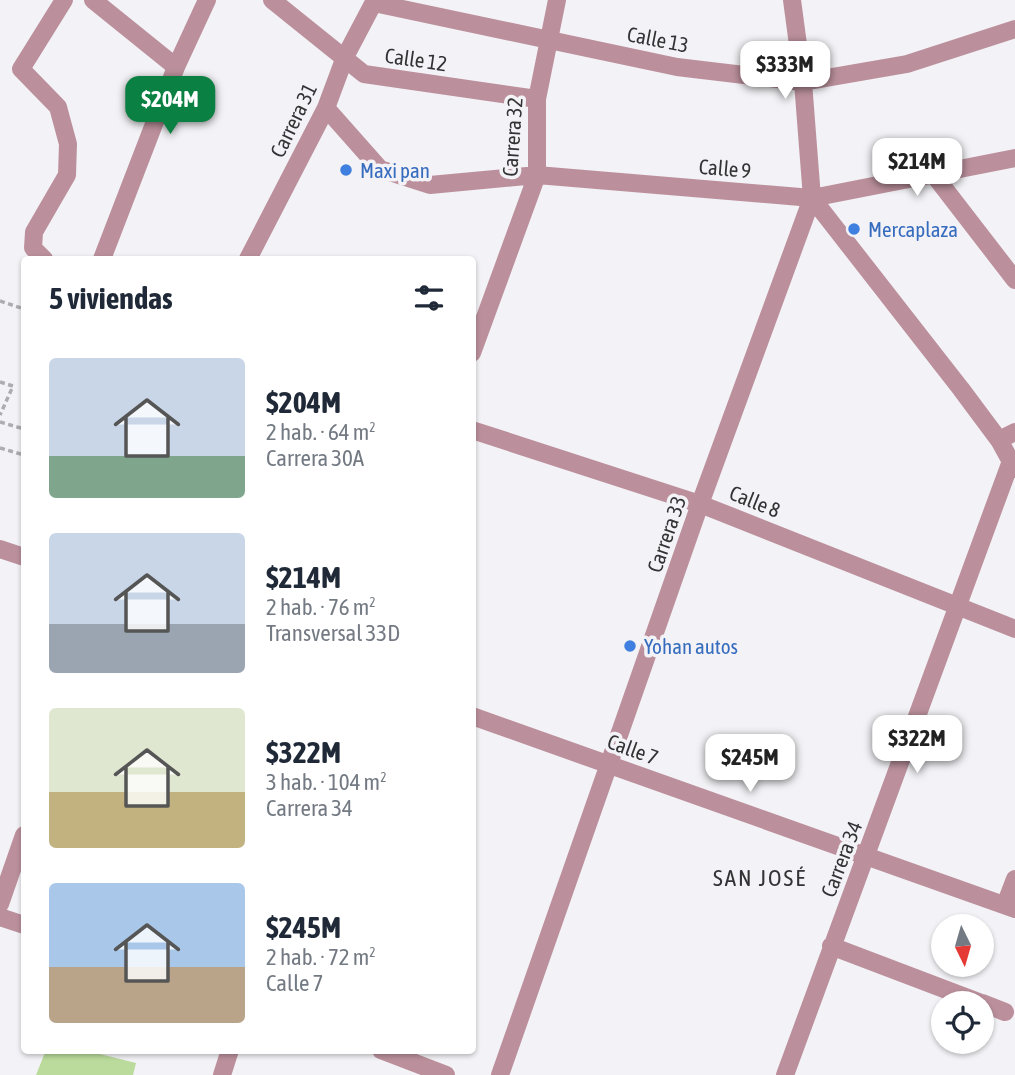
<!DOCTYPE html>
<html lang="es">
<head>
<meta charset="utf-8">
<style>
  body { margin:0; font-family:"Asap Condensed",sans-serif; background:#f6f6f7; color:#1f2937; height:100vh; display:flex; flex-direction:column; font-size:26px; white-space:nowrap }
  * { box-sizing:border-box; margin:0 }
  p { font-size:23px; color:#747a83 }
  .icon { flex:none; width:38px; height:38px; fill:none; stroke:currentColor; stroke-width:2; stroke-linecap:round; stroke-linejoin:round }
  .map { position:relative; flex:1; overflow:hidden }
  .panel { position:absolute; left:21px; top:256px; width:455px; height:798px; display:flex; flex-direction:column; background:#fff; border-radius:7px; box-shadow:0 2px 5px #0004 }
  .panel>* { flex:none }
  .needle { width:46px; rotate:175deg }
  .tools { position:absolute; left:931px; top:914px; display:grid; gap:14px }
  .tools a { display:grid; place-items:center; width:63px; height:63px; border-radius:50%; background:#fff; box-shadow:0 2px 5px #0004; font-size:35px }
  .price { position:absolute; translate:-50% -60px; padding:0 16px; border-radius:14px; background:#fff; color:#222; font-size:23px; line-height:46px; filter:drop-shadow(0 2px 4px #0008) }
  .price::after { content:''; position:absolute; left:50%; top:42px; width:21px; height:16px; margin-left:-10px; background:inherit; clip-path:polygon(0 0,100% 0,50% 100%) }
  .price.active { background:#0b8043; color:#fff }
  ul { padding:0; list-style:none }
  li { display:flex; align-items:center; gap:21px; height:175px; padding:0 28px }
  li span { display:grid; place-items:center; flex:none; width:196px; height:140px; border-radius:7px; color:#555 }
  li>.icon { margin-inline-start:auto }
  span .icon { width:84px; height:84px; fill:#fffc; stroke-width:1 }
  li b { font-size:30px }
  h2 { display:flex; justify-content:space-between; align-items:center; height:84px; padding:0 28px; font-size:30px }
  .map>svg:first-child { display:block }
</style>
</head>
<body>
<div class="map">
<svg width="1015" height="1075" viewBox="0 0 1015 1075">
  <rect width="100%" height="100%" fill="#f3f2f6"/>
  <path fill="#badb9c" d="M 46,1050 L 84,1050 L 136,1063 L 133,1075 L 36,1075 Z"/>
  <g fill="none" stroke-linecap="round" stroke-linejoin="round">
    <path stroke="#adacb0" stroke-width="3.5" stroke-dasharray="5 3.5" stroke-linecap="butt" d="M 0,301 L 24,309
      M 0,382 L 13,386 L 0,415
      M 0,422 L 24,429
      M 0,448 L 24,455"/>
    <path stroke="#bb909c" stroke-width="18" d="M 93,0 L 176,67
      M 272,0 L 364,74 L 537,99
      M 374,3 L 677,67 L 803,82 L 907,64 L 1015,29
      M 326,108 L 380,169 L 430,185 L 537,175 L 812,198 L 961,389 L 999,440 L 1015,469
      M 934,175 L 1015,280
      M 812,198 L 1015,158
      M 44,259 L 33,248 L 34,232 L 67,175 L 68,144 L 58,107 L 21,69 L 64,0
      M 102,259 L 176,67 L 207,0
      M 248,259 L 326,108 L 345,57 L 375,0
      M 472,353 L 537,175 L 537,99 L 557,0
      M 472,430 L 700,504 L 1015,629
      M 999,440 L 1015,432
      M 0,549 L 24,557
      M 472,716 L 1015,909
      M 0,904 L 24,835
      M 1005,905 L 1015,879
      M 0,917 L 24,925
      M 831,946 L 981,1003
      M 982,1003 L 1005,1012
      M 381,1050 L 446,1075
      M 222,1075 L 230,1050
      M 500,1075 L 700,504 L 812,198 L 803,82 L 792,0
      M 785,1075 L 1011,461"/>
  </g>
  <g fill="#3f7fe0" stroke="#f3f2f6" stroke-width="2.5">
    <circle cx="346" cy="170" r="7"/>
    <circle cx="854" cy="229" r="7"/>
    <circle cx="630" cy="646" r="7"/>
  </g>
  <g text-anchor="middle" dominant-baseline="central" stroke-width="7" stroke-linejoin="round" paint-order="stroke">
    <g font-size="21" fill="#333234" stroke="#f3f2f6">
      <text transform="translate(658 39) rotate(11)">Calle 13</text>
      <text transform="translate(416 59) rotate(8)">Calle 12</text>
      <text transform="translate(293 120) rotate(-64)">Carrera 31</text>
      <text transform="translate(512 137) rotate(-86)">Carrera 32</text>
      <text transform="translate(725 168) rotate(5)">Calle 9</text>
      <text transform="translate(755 501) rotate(22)">Calle 8</text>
      <text transform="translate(666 534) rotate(-71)">Carrera 33</text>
      <text transform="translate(633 749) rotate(20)">Calle 7</text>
      <text transform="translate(841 859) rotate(-69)">Carrera 34</text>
    </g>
    <g font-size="21" fill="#366cbe" stroke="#f3f2f6" text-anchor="start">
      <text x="360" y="170">Maxi pan</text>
      <text x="868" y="229">Mercaplaza</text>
      <text x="644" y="646">Yohan autos</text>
    </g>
    <g font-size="23" letter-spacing="2" fill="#333234" stroke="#f3f2f6">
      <text x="760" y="878">SAN JOSÉ</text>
    </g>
  </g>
</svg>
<div class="tools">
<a><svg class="needle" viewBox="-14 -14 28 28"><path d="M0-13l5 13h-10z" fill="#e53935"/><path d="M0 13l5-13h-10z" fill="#747a83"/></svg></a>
<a><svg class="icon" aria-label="locate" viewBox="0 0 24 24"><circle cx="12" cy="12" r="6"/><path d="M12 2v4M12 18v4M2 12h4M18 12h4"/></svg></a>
</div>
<b class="price" style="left:785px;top:101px">$333M</b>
<b class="price active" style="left:170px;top:136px">$204M</b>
<b class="price" style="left:917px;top:198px">$214M</b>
<b class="price" style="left:917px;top:775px">$322M</b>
<b class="price" style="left:750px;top:794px">$245M</b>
<section class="panel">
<h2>5 viviendas<svg class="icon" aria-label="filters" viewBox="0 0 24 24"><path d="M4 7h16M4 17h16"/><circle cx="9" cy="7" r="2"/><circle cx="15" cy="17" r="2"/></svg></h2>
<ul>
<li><span style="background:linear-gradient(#c9d6e8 70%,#7fa58c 0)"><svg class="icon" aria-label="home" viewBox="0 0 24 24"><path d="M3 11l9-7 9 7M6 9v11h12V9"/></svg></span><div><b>$204M</b><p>2 hab. · 64 m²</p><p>Carrera 30A</p></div></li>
<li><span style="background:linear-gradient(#c9d6e8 65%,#9aa5b1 0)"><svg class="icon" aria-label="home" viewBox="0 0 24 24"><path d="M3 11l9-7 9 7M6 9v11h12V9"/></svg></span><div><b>$214M</b><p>2 hab. · 76 m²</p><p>Transversal 33D</p></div></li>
<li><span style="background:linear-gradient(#dfe7d0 60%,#c2b280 0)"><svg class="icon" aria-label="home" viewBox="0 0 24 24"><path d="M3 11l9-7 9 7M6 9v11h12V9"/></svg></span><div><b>$322M</b><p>3 hab. · 104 m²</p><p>Carrera 34</p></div></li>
<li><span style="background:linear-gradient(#a9c7e8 60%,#b9a48a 0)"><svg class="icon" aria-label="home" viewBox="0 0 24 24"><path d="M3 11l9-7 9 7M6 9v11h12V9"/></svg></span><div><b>$245M</b><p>2 hab. · 72 m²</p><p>Calle 7</p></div></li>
</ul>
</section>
</div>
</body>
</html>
